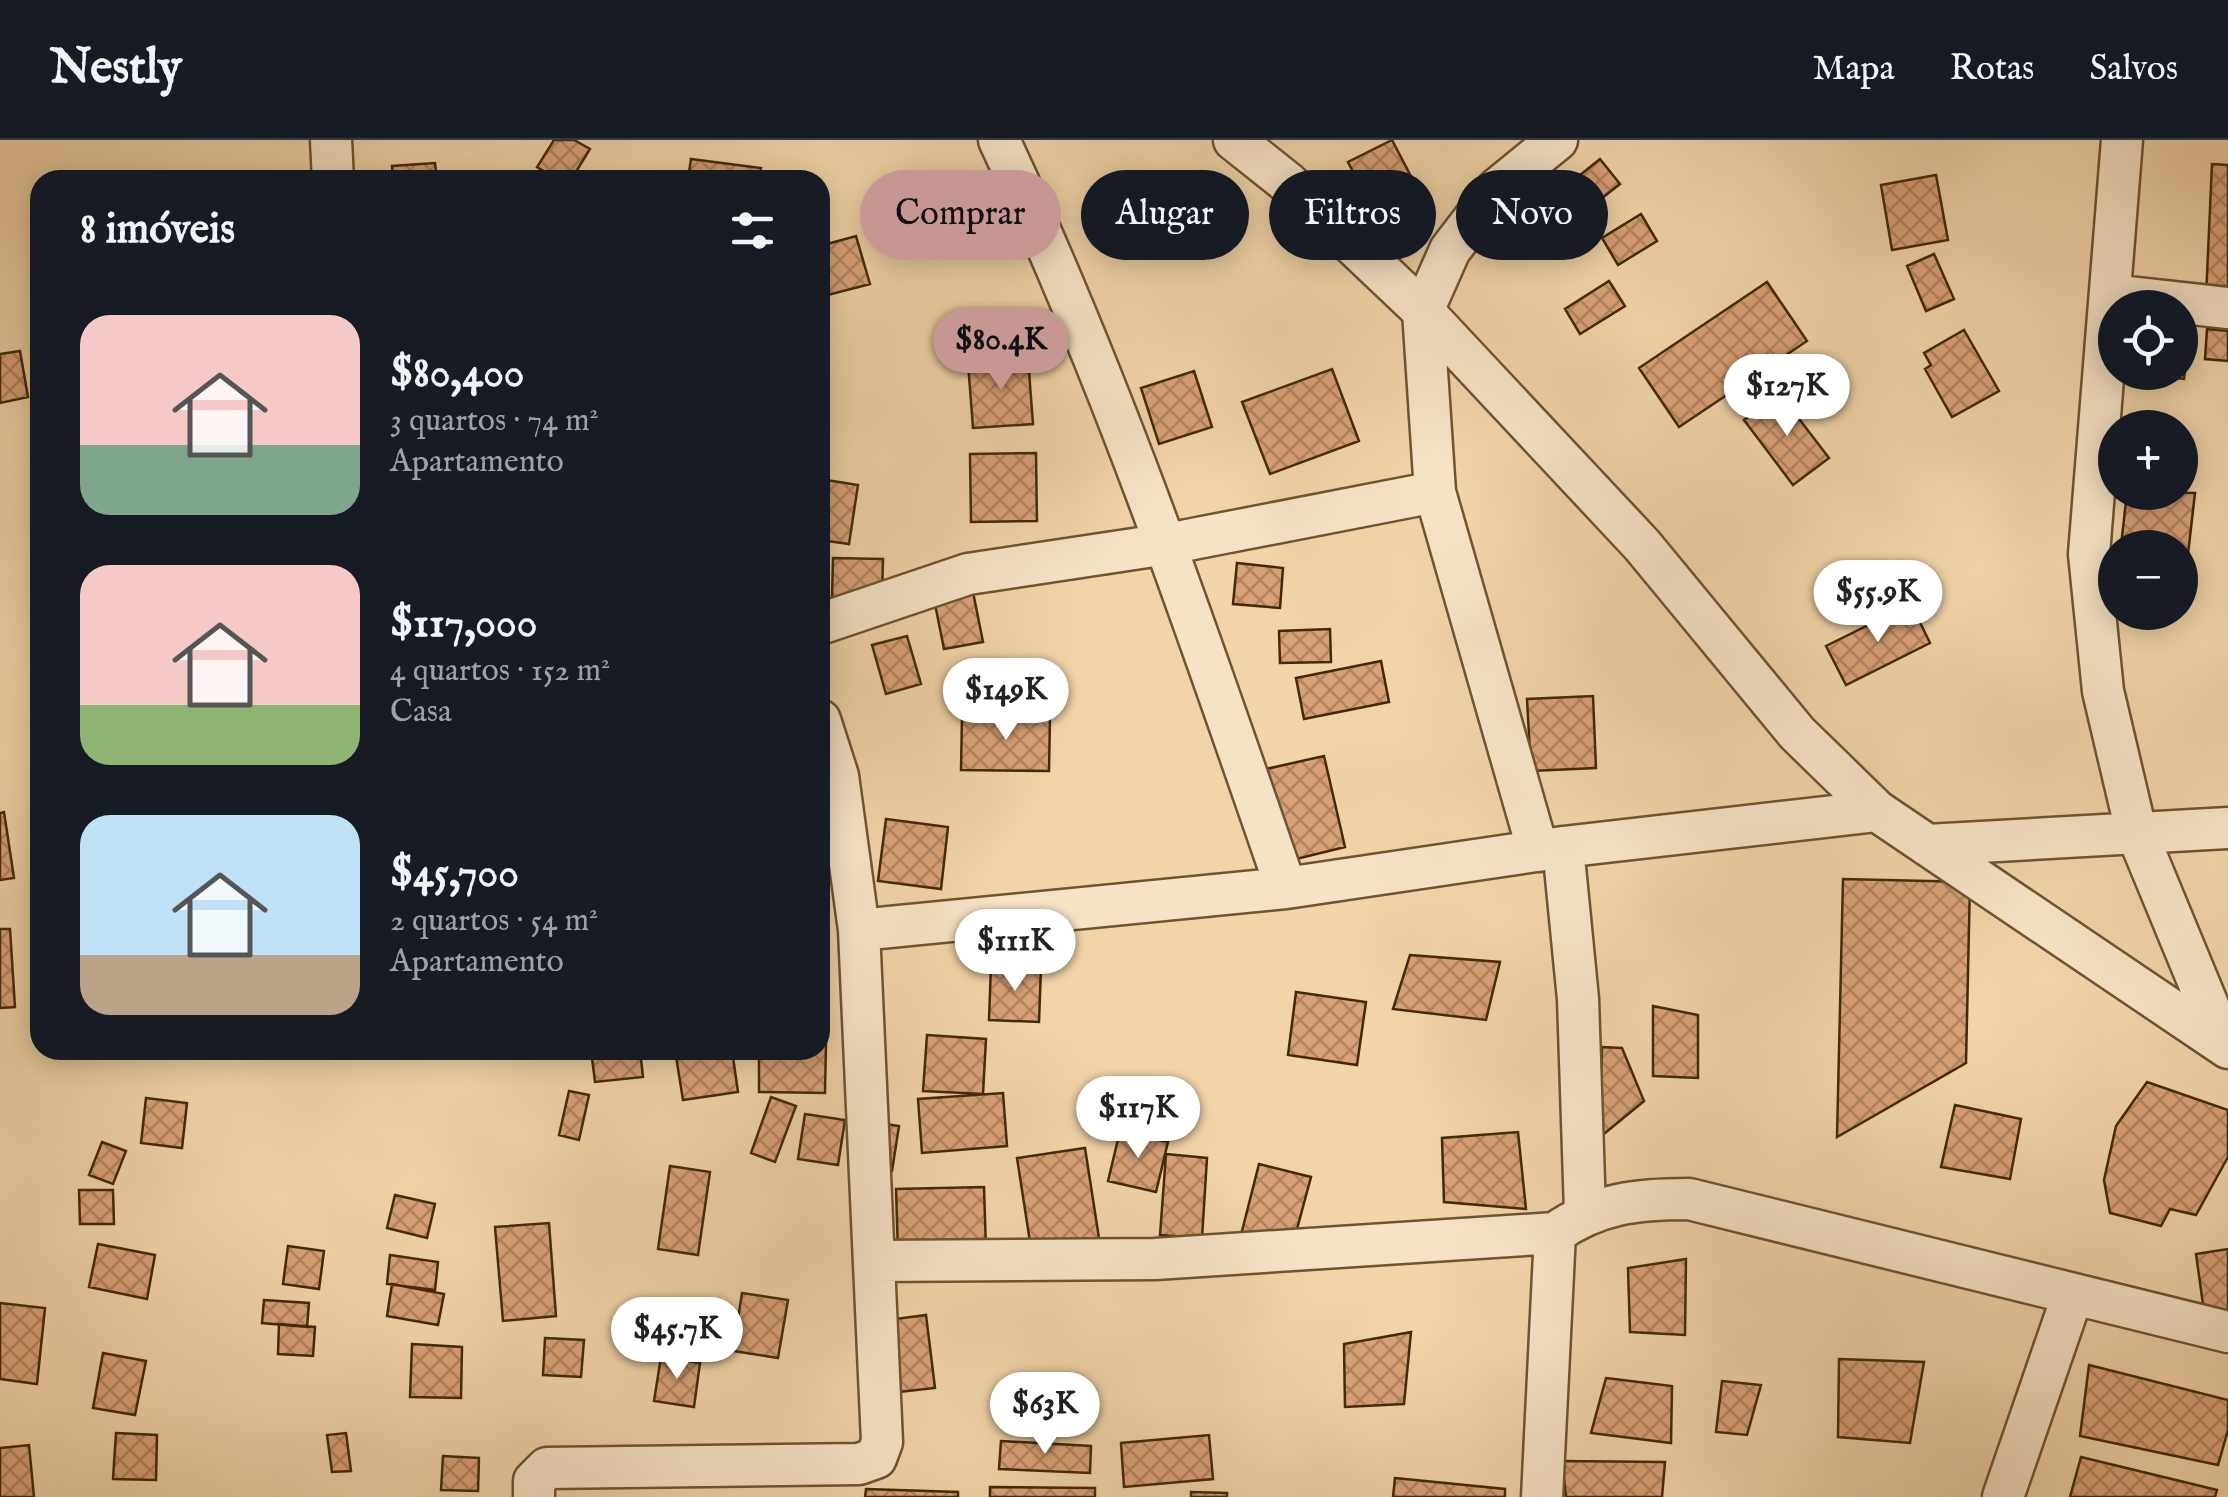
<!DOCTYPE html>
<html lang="pt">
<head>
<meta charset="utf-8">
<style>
  body { margin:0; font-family:"IM FELL English",serif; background:#242831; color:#f1f3f6; height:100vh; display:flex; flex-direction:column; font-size:38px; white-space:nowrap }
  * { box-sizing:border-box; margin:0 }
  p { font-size:32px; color:#9ea1a6 }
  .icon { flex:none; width:55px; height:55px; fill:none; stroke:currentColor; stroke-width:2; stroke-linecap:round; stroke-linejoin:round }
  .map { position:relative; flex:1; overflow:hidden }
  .drawer { position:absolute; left:30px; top:30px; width:800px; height:890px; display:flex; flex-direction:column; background:#171b24; border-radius:30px; box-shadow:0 5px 25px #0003 }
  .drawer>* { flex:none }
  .top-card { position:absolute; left:860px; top:30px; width:950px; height:90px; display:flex; gap:20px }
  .tools { position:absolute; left:2098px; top:150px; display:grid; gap:20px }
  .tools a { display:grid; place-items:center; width:100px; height:100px; border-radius:50%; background:#171b24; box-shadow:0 5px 25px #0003; font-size:50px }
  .price { position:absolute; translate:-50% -85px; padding:0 22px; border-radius:35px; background:#fff; color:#222; font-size:32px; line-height:65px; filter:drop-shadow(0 2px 5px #0008) }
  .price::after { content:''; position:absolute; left:50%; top:60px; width:30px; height:22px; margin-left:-15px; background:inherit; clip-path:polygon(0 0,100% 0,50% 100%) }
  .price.active { background:#c59692; color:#111 }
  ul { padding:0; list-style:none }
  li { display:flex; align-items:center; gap:30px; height:250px; padding:0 50px }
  li span { display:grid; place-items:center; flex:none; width:280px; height:200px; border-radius:30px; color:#555 }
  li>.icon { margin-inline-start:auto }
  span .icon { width:120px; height:120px; fill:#fffc; stroke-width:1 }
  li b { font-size:42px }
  h2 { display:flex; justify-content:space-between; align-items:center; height:120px; padding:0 50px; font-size:42px }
  .tag { padding:0 35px; border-radius:45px; background:#171b24; box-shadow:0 5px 25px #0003; font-size:35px; line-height:90px }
  .tag.active { background:#c59692; color:#111 }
  header { display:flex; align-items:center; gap:60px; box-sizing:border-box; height:140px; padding:0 50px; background:#171b24; border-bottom:2px solid #363941 }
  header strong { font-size:48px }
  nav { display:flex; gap:55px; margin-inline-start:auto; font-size:35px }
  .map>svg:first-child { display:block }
</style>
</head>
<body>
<header>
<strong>Nestly</strong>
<nav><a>Mapa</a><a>Rotas</a><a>Salvos</a></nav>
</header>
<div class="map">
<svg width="2228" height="1357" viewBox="0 0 2228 1357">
  <defs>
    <pattern id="building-cross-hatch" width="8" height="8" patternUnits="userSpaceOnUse" patternTransform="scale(2.5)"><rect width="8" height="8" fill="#d9a176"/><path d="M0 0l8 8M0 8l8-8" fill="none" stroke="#b2835f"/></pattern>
  </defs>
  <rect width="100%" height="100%" fill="#f1d4a8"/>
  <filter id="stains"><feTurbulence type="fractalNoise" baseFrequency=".002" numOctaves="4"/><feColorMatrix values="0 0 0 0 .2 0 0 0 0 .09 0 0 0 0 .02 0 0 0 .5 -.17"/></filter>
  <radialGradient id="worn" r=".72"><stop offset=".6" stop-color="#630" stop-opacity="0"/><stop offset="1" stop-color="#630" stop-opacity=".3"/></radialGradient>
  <path fill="url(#building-cross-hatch)" stroke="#422909" stroke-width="2.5" d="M 554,0 L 574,0 L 590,9 L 571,40 L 558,40 L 537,27 Z
    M 1392,0 L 1428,69 L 1383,91 L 1348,22 Z
    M 691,19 L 761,28 L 759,40 L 688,40 Z
    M 1600,19 L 1620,44 L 1574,80 L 1554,56 Z
    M 435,23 L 437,40 L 393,40 L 392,26 Z
    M 2212,24 L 2228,25 L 2228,158 L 2206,157 Z
    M 1936,35 L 1948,100 L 1892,110 L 1881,45 Z
    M 1641,74 L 1657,101 L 1618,125 L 1602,98 Z
    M 856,96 L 870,144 L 824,156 L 820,106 Z
    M 1934,114 L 1954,159 L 1926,171 L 1907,126 Z
    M 1609,141 L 1625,166 L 1580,194 L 1565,169 Z
    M 1767,142 L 1807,201 L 1679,287 L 1639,228 Z
    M 2180,184 L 2191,185 L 2184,239 L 2154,236 L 2180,232 Z
    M 2207,189 L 2228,191 L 2228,221 L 2205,219 Z
    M 1964,190 L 1999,251 L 1952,277 L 1925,229 L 1931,225 L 1924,213 Z
    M 20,211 L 28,257 L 0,263 L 0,214 Z
    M 1028,218 L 1033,284 L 973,288 L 968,223 Z
    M 1332,229 L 1359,301 L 1270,334 L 1242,262 Z
    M 1194,231 L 1212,287 L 1159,304 L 1141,248 Z
    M 1780,254 L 1829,318 L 1793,345 L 1744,280 Z
    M 1036,313 L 1037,381 L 971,382 L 970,314 Z
    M 820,339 L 858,345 L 849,404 L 820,400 Z
    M 2127,352 L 2195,353 L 2188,414 L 2180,413 L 2180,408 L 2121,406 Z
    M 833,418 L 883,419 L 882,459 L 832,457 Z
    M 1237,423 L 1283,428 L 1280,468 L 1233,464 Z
    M 973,452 L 983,502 L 944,509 L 934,459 Z
    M 1911,464 L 1930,503 L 1846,545 L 1826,506 Z
    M 1330,489 L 1331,522 L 1280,523 L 1279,491 Z
    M 907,496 L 921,544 L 886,554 L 872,505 Z
    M 1381,521 L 1389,562 L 1304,579 L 1296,538 Z
    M 1593,556 L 1596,628 L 1531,631 L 1527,559 Z
    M 962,575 L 1050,576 L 1049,631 L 961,630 Z
    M 1324,616 L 1345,707 L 1288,721 L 1266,629 Z
    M 4,672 L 14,738 L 0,740 L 0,673 Z
    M 886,679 L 948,687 L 941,749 L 878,741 Z
    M 1843,739 L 1970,742 L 1966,923 L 1837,997 Z
    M 0,789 L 10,789 L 15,867 L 0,868 Z
    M 1410,815 L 1500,822 L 1486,880 L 1393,869 Z
    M 991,825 L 1041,827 L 1039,882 L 989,880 Z
    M 1296,852 L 1366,862 L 1357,925 L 1288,915 Z
    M 1653,866 L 1698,875 L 1698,938 L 1653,936 Z
    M 927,895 L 986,899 L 983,954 L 923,951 Z
    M 820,902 L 826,902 L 825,953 L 759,952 L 759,910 L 820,910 Z
    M 1602,907 L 1622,908 L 1644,961 L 1599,998 Z
    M 591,910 L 640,910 L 643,937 L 595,942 Z
    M 675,910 L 732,910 L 738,952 L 683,960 Z
    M 2147,942 L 2228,970 L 2228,1017 L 2196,1075 L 2170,1069 L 2161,1086 L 2110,1073 L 2104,1040 L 2116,986 Z
    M 569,951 L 589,955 L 579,1000 L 559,995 Z
    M 1003,953 L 1007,1006 L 922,1013 L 918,959 Z
    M 771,957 L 796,966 L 775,1022 L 751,1013 Z
    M 146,958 L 187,963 L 182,1008 L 141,1003 Z
    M 1955,965 L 2021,979 L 2010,1039 L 1941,1027 Z
    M 805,974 L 845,980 L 838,1025 L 798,1019 Z
    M 879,983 L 899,986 L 892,1031 L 872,1028 Z
    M 1120,991 L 1168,1002 L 1156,1052 L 1108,1041 Z
    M 1518,992 L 1526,1069 L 1444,1062 L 1442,998 Z
    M 102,1002 L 126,1011 L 113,1044 L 89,1035 Z
    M 1085,1008 L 1101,1111 L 1033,1121 L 1017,1018 Z
    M 1166,1014 L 1207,1018 L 1202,1098 L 1160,1095 Z
    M 1259,1024 L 1311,1037 L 1293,1104 L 1242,1091 Z
    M 670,1026 L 710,1032 L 698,1115 L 658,1109 Z
    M 984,1047 L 986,1110 L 898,1113 L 896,1049 Z
    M 79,1050 L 113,1050 L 114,1084 L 80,1084 Z
    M 395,1055 L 435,1064 L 427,1098 L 387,1088 Z
    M 549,1083 L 556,1176 L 503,1181 L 495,1087 Z
    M 98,1104 L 155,1115 L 147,1159 L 89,1147 Z
    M 288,1106 L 324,1111 L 319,1149 L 283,1144 Z
    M 2228,1109 L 2228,1182 L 2206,1186 L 2196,1114 Z
    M 390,1115 L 438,1122 L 435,1150 L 387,1144 Z
    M 1686,1119 L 1685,1195 L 1630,1192 L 1628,1128 Z
    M 392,1144 L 444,1154 L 438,1185 L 387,1176 Z
    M 742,1153 L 788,1160 L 778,1218 L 733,1211 Z
    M 264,1160 L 309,1163 L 307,1187 L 262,1183 Z
    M 0,1163 L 45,1168 L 37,1244 L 0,1239 Z
    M 926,1175 L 935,1248 L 889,1253 L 880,1181 Z
    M 279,1184 L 315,1187 L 313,1216 L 278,1214 Z
    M 1411,1192 L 1404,1264 L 1345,1267 L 1344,1204 Z
    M 545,1198 L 584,1200 L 581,1237 L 543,1235 Z
    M 412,1204 L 462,1207 L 461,1258 L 410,1257 Z
    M 103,1213 L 146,1221 L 135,1275 L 93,1268 Z
    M 661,1217 L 700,1223 L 694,1267 L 654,1261 Z
    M 1839,1219 L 1924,1222 L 1910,1303 L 1838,1297 Z
    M 2089,1225 L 2228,1260 L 2228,1290 L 2218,1325 L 2080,1296 Z
    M 1606,1238 L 1672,1246 L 1671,1303 L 1591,1293 Z
    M 1722,1241 L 1761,1245 L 1747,1295 L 1716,1292 Z
    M 116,1293 L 157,1295 L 156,1340 L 113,1339 Z
    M 346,1293 L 351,1331 L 332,1332 L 327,1295 Z
    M 1209,1295 L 1213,1339 L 1124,1347 L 1121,1303 Z
    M 1001,1301 L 1091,1306 L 1090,1333 L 999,1329 Z
    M 29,1305 L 34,1357 L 0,1357 L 0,1308 Z
    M 443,1316 L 479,1318 L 478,1351 L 441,1350 Z
    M 2081,1317 L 2217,1350 L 2215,1357 L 2070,1357 Z
    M 1562,1321 L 1665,1322 L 1662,1357 L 1566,1357 Z
    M 1395,1338 L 1505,1349 L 1505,1357 L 1393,1357 Z
    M 990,1347 L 1095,1348 L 1095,1357 L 990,1357 Z
    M 866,1349 L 958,1352 L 958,1357 L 865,1357 Z
    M 1191,1352 L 1227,1353 L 1227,1357 L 1191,1357 Z"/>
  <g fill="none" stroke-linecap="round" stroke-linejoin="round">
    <g stroke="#6e5431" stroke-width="45">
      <path id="minor" d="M 331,0 L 333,40
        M 999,0 C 1113,242 1199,496 1286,748
        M 1234,0 L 1288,43 L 1423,171 L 1642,405 L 1797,593 L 1877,671 L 2228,908
        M 2122,0 L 2089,414 L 2103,551 L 2136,691 L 2224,904
        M 2110,155 L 2228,168
        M 820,484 L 968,434 L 1167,404 L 1435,352
        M 1927,705 L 2228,688
        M 1563,707 L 1578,859 L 1585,1072
        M 1538,711 L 1435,352 L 1423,171 L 1450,110 L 1497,49 L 1557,0
        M 859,790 L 1286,748 L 1563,707 L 1877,671
        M 877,1121 L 1155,1119 L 1555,1093 C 1598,1063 1637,1059 1689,1059 L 2228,1192
        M 534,1357 L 534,1341 L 547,1328 L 859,1324 L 876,1318 L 882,1302 L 859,790 L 838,636 L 820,580
        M 1542,1357 L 1555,1093
        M 2003,1357 L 2073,1154"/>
    </g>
    <use href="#minor" stroke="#f6e3c6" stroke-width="40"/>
  </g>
  <rect width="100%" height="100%" filter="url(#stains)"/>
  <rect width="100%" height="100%" fill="url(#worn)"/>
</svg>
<div class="tools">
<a><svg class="icon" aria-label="locate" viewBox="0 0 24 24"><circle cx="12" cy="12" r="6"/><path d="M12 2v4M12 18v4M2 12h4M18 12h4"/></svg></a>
<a>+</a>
<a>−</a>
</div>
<b class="price active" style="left:1001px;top:253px">$80.4K</b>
<b class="price" style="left:1787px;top:299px">$127K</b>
<b class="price" style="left:1878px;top:505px">$55.9K</b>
<b class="price" style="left:1006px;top:603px">$149K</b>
<b class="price" style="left:1015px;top:854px">$111K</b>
<b class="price" style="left:1138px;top:1021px">$117K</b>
<b class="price" style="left:677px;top:1242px">$45.7K</b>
<b class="price" style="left:1045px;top:1317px">$63K</b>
<div class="top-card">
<a class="tag active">Comprar</a>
<a class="tag">Alugar</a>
<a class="tag">Filtros</a>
<a class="tag">Novo</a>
</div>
<section class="drawer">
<h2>8 imóveis<svg class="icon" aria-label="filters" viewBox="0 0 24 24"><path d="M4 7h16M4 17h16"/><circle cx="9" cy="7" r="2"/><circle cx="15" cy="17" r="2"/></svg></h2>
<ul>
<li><span style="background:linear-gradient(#f6c9c9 65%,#7fa58c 0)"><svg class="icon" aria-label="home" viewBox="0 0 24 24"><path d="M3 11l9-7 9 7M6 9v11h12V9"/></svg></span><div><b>$80,400</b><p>3 quartos · 74 m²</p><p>Apartamento</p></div></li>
<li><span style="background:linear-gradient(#f6c9c9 70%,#8fb573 0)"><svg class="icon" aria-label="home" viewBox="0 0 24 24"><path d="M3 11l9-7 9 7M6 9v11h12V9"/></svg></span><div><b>$117,000</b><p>4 quartos · 152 m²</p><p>Casa</p></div></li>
<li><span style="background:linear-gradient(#bfe0f5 70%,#b9a48a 0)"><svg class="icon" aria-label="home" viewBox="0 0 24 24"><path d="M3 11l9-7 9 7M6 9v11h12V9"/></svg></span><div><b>$45,700</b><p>2 quartos · 54 m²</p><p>Apartamento</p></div></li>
</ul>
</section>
</div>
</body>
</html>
